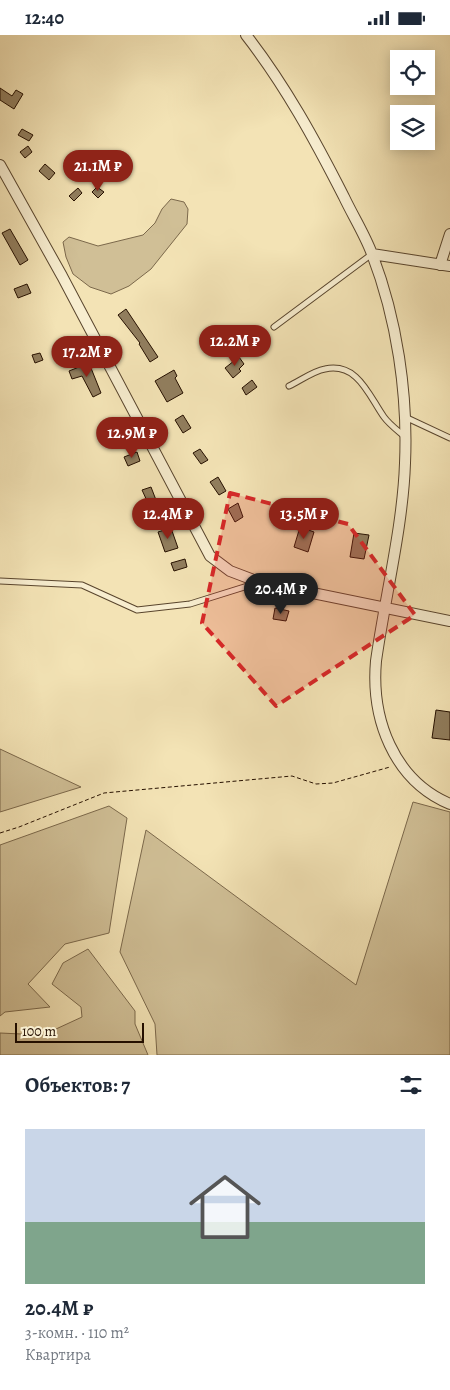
<!DOCTYPE html>
<html lang="ru">
<head>
<meta charset="utf-8">
<style>
  body { margin:0; font-family:Alegreya,serif; background:#f2f2f3; color:#1f2937; height:100vh; display:flex; flex-direction:column; font-size:19px; white-space:nowrap }
  * { box-sizing:border-box; margin:0 }
  p { font-size:16px; color:#747a83 }
  .icon { flex:none; width:28px; height:28px; fill:none; stroke:currentColor; stroke-width:2; stroke-linecap:round; stroke-linejoin:round }
  .map { position:relative; height:1020px; overflow:hidden }
  .panel { display:flex; flex-direction:column; background:#fff; flex:1 }
  .panel>* { flex:none }
  .controls { position:absolute; left:390px; top:15px; display:grid; gap:10px }
  .controls a { display:grid; place-items:center; width:45px; height:45px; border-radius:0px; background:#fff; box-shadow:0 2px 12px #0003; font-size:25px }
  .scale { position:absolute; left:15px; bottom:12px; width:129px; box-sizing:border-box; padding-left:5px; border:2px solid #261000; border-top:0; font-size:14px; line-height:18px; white-space:nowrap; color:#261000; -webkit-text-stroke:4px #f7edcf; paint-order:stroke }
  .price { position:absolute; translate:-50% -42px; padding:0 11px; border-radius:18px; background:#8f2418; color:#fff; font-size:16px; line-height:32px; filter:drop-shadow(0 1px 2px #0008) }
  .price::after { content:''; position:absolute; left:50%; top:30px; width:15px; height:11px; margin-left:-8px; background:inherit; clip-path:polygon(0 0,100% 0,50% 100%) }
  .price.active { background:#222; color:#fff }
  ul { padding:0; list-style:none }
  li { display:grid; align-content:center; gap:10px; height:265px; padding:0 25px }
  li span { display:grid; place-items:center; height:155px; border-radius:0px; color:#555 }
  li>.icon { margin-inline-start:auto }
  span .icon { width:90px; height:90px; fill:#fffc; stroke-width:1 }
  li b { font-size:21px }
  h2 { display:flex; justify-content:space-between; align-items:center; height:60px; padding:0 25px; font-size:21px }
  .status { display:flex; justify-content:space-between; align-items:center; height:35px; padding:0 25px; background:#fff; direction:ltr }
  .status svg { height:14px; fill:currentColor }
  .map>svg:first-child { display:block }
</style>
</head>
<body>
<div class="status"><b>12:40</b><svg viewBox="0 0 49 12"><path d="M0 12V9h3v3zM5 12V6h3v6zM10 12V3h3v9zM15 12V0h3v12zM26 1h20v11H26zM47 4h2v5h-2z"/></svg></div>
<div class="map">
<svg width="450" height="1020" viewBox="0 0 450 1020">
  <rect width="100%" height="100%" fill="#f3e3b5"/>
  <filter id="stains"><feTurbulence type="fractalNoise" baseFrequency=".004" numOctaves="4"/><feColorMatrix values="0 0 0 0 .2 0 0 0 0 .09 0 0 0 0 .02 0 0 0 .5 -.17"/></filter>
  <radialGradient id="worn" r=".72"><stop offset=".6" stop-color="#630" stop-opacity="0"/><stop offset="1" stop-color="#630" stop-opacity=".3"/></radialGradient>
  <path fill="#d0bf96" stroke="#7b684b" d="M 171,164 L 184,167 L 188,174 L 187,189 L 151,234 L 129,251 L 111,259 L 90,252 L 73,239 L 66,222 L 63,207 L 69,202 L 98,211 L 143,200 L 155,188 L 162,174 Z
    M 0,714 L 81,752 L 0,777 Z
    M 413,767 L 450,777 L 450,1020 L 157,1020 L 155,989 L 120,917 L 146,795 L 356,950 Z
    M 109,771 L 127,783 L 109,898 L 65,909 L 28,949 L 50,972 L 5,977 L 0,981 L 0,810 Z
    M 88,914 L 135,976 L 135,989 L 148,1020 L 0,1020 L 0,998 L 43,1000 L 82,982 L 81,972 L 52,949 L 63,928 Z"/>
  <path fill="#917e5e" stroke="#261000" d="M 0,53 L 12,61 L 16,55 L 23,59 L 14,74 L 0,65 Z
    M 22,94 L 33,100 L 29,106 L 18,100 Z
    M 28,111 L 32,117 L 25,123 L 20,117 Z
    M 45,129 L 55,138 L 49,145 L 39,136 Z
    M 97,152 L 104,157 L 98,163 L 92,157 Z
    M 78,153 L 82,158 L 74,166 L 69,161 Z
    M 10,194 L 28,225 L 20,230 L 2,198 Z
    M 27,249 L 31,258 L 18,263 L 14,254 Z
    M 126,274 L 158,322 L 150,327 L 139,309 L 140,308 L 118,280 Z
    M 40,318 L 43,325 L 35,328 L 32,320 Z
    M 239,322 L 244,329 L 239,334 L 241,336 L 233,343 L 225,333 Z
    M 89,328 L 101,358 L 93,362 L 82,341 L 72,344 L 69,336 Z
    M 174,335 L 177,341 L 175,343 L 183,358 L 167,367 L 155,346 Z
    M 252,345 L 257,352 L 246,360 L 242,353 Z
    M 183,380 L 191,393 L 183,398 L 175,385 Z
    M 120,394 L 125,405 L 117,408 L 113,397 Z
    M 200,414 L 208,425 L 201,429 L 193,418 Z
    M 137,417 L 140,426 L 128,431 L 124,422 Z
    M 218,442 L 226,456 L 219,460 L 210,447 Z
    M 151,452 L 156,465 L 148,468 L 142,455 Z
    M 238,468 L 243,482 L 235,487 L 228,474 Z
    M 300,492 L 314,497 L 308,517 L 294,512 Z
    M 171,493 L 178,513 L 165,517 L 158,497 Z
    M 354,498 L 369,500 L 364,524 L 350,522 Z
    M 185,524 L 187,532 L 174,536 L 171,528 Z
    M 275,573 L 289,576 L 286,586 L 273,584 Z
    M 436,675 L 450,677 L 450,705 L 432,703 Z"/>
  <g fill="none" stroke-linecap="round" stroke-linejoin="round">
    <g stroke="#59452d" stroke-width="7">
      <path id="lane" d="M 274,292 L 372,219
        M 289,351 C 300,346 313,336 325,334 C 358,327 369,361 384,382 C 389,389 397,395 404,401
        M 405,382 L 450,403
        M 0,546 L 82,550 L 137,575 L 190,569 L 257,548"/>
    </g>
    <g stroke="#59452d" stroke-width="12">
      <path id="street" d="M 246,0 C 285,50 315,105 344,162 C 353,181 365,200 372,219 C 397,284 408,359 405,428 C 403,491 385,562 376,626 C 371,683 393,745 450,769
        M 0,130 L 62,241 L 210,521 L 230,536 L 259,547 L 450,586
        M 372,219 L 450,231
        M 440,230 L 450,199"/>
    </g>
    <path stroke="#261000" stroke-width="1" stroke-dasharray="4 2.5" stroke-linecap="butt" d="M 0,798 L 19,792 L 104,758 L 292,741 L 316,749 L 333,748 L 390,732"/>
    <use href="#lane" stroke="#f7edcf" stroke-width="5"/>
    <use href="#street" stroke="#f7edcf" stroke-width="10"/>
  </g>
  <path fill="#d62828" fill-opacity="0.2" stroke="#d62828" stroke-width="4" stroke-dasharray="10 6" stroke-linejoin="round" d="M 230,458 L 348,489 L 415,580 L 276,671 L 202,588 Z"/>
  <rect width="100%" height="100%" filter="url(#stains)"/>
  <rect width="100%" height="100%" fill="url(#worn)"/>
</svg>
<div class="controls">
<a><svg class="icon" aria-label="locate" viewBox="0 0 24 24"><circle cx="12" cy="12" r="6"/><path d="M12 2v4M12 18v4M2 12h4M18 12h4"/></svg></a>
<a><svg class="icon" aria-label="layers" viewBox="0 0 24 24"><path d="M12 4l9 5-9 5-9-5zM3 14l9 5 9-5"/></svg></a>
</div>
<div class="scale">100 m</div>
<b class="price" style="left:98px;top:157px">21.1M ₽</b>
<b class="price" style="left:235px;top:332px">12.2M ₽</b>
<b class="price" style="left:87px;top:343px">17.2M ₽</b>
<b class="price" style="left:132px;top:424px">12.9M ₽</b>
<b class="price" style="left:168px;top:505px">12.4M ₽</b>
<b class="price" style="left:304px;top:505px">13.5M ₽</b>
<b class="price active" style="left:281px;top:580px">20.4M ₽</b>
</div>
<section class="panel">
<h2>Объектов: 7<svg class="icon" aria-label="filters" viewBox="0 0 24 24"><path d="M4 7h16M4 17h16"/><circle cx="9" cy="7" r="2"/><circle cx="15" cy="17" r="2"/></svg></h2>
<ul>
<li><span style="background:linear-gradient(#c9d6e8 60%,#7fa58c 0)"><svg class="icon" aria-label="home" viewBox="0 0 24 24"><path d="M3 11l9-7 9 7M6 9v11h12V9"/></svg></span><div><b>20.4M ₽</b><p>3-комн. · 110 m²</p><p>Квартира</p></div></li>
</ul>
</section>
</body>
</html>
